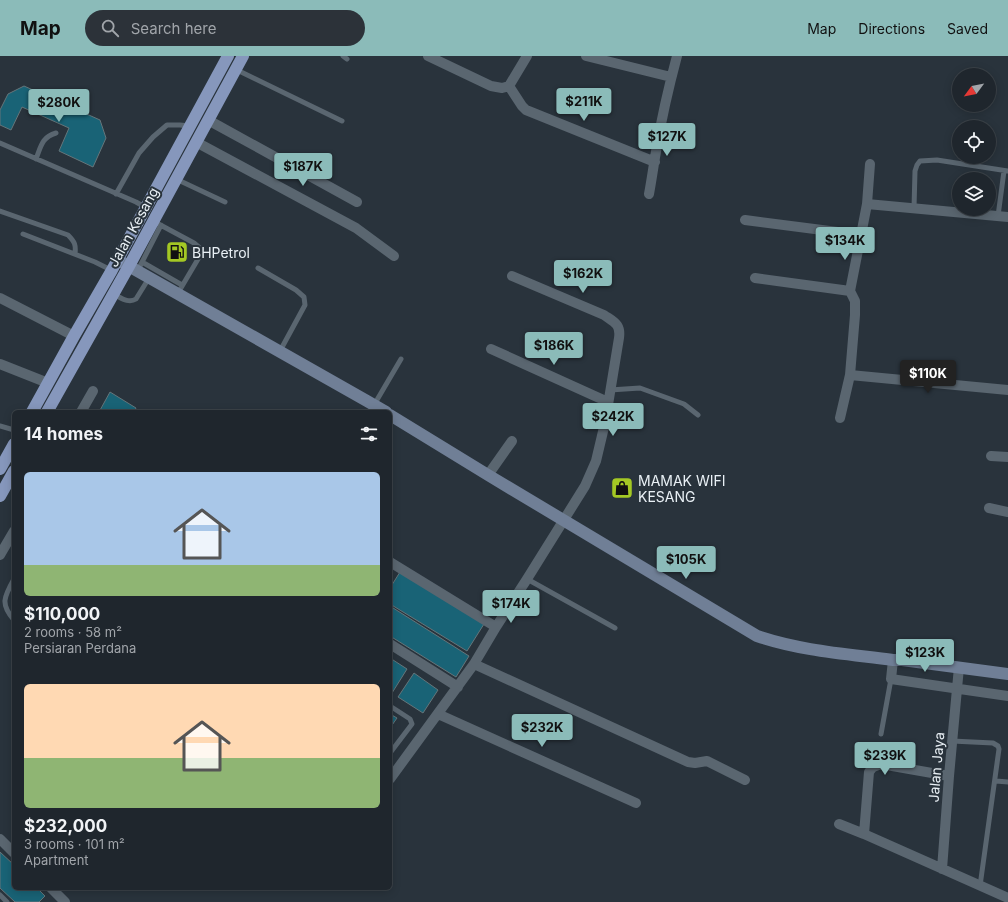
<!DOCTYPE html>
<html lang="en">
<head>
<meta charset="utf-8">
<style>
  body { margin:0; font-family:Inter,sans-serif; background:#2c3239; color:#f1f3f6; height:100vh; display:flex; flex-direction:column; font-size:15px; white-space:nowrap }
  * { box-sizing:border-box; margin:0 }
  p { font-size:13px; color:#a1a5aa }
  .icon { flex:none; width:22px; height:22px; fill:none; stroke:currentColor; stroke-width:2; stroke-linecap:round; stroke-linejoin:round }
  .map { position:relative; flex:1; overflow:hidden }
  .panel { position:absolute; left:12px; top:354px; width:380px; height:480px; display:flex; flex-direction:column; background:#1f262d; border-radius:6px; box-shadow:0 2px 10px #0003,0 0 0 1px #3c4349 }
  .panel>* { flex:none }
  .needle { width:26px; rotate:238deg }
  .fabs { position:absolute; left:952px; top:12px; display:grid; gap:8px }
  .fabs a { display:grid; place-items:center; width:44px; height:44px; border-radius:50%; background:#1f262d; box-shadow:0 2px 10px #0003,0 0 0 1px #3c4349; font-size:20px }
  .price { position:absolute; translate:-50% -34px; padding:0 9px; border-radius:4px; background:#8bbbb9; color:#111; font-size:13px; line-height:26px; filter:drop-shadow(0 1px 2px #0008) }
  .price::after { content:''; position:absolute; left:50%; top:24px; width:12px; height:9px; margin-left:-6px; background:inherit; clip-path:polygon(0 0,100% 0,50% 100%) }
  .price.on { background:#222; color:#fff }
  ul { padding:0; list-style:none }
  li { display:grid; align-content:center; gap:8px; height:212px; padding:0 12px }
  li span { display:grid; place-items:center; height:124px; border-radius:6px; color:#555 }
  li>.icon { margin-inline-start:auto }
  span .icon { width:72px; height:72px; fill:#fffc; stroke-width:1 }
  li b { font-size:17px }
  h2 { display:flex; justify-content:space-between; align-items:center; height:48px; padding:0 12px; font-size:17px }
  header { display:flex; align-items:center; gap:24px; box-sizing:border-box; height:56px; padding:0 20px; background:#8bbbb9; color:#111 }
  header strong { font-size:19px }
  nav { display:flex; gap:22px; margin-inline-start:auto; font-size:14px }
  .search { width:280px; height:36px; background:#2c3239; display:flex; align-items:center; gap:10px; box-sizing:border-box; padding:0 14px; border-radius:22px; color:#a1a5aa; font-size:15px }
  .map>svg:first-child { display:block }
</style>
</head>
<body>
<header>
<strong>Map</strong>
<div class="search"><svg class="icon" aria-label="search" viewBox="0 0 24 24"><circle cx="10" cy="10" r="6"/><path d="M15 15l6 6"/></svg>Search here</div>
<nav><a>Map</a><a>Directions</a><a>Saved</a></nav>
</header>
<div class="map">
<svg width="1008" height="846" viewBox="0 0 1008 846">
  <rect width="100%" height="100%" fill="#29333c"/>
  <path fill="#196376" stroke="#65757a" d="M 24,30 L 100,64 L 106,82 L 93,111 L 59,95 L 69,72 L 22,51 L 11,74 L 0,69 L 0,54 L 8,38 Z
    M 110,336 L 136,352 L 134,356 L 99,356 Z
    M 400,516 L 484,568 L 467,595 L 390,548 L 390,532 Z
    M 390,550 L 469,600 L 456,621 L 390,580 Z
    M 390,602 L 407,613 L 392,637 L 390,635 Z
    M 414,617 L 438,634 L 423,657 L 398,641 Z
    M 390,658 L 397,662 L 390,672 Z
    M 0,796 L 14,809 L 14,832 L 37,832 L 45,840 L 39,846 L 15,846 L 0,832 Z"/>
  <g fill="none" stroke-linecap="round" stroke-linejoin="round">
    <path stroke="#5a6670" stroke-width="5" d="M 343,0 L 347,3
      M 237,14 L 342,65
      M 0,87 L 136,146 L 145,151
      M 36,103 C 41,90 42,81 56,77
      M 176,123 L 225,146
      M 116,138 L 139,97 L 153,81 L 167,69 L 180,69 L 190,70
      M 914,152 L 915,115 L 917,109 L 920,105 L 937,104 L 1008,115
      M 0,155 L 68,179 C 75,186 76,189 75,198
      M 998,160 L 1004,115
      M 153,165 L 194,187 L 201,193 L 201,198 L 178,237
      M 23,178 L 95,206 L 111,214
      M 142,206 L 182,229
      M 258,212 L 296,234 L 304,241 L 305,249 L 280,295
      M 138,214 L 161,169
      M 113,238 C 120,241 128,248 136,243 L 149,222
      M 610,334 L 640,332 L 684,348 L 698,359
      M 374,349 L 401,303
      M 0,370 L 14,374
      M 14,523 C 4,541 0,548 14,564
      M 527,523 L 615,572
      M 390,650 L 410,663 L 412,668 L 390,697
      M 881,678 L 891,623
      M 952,685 L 993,687 L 998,690 L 999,693 L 980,830
      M 996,725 L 1008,726
      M 0,839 L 7,846"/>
    <path stroke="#5a6670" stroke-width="10" d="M 428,0 L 491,30 L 502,32 L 509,30 L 527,0
      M 586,0 L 671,21
      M 509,30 L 522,50 L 526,54 L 655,106
      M 208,64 L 357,146
      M 196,86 L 356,172 L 394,200
      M 649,138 C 652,122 654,106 657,90 C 662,60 669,30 677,0
      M 867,148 L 1008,161
      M 745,164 L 861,179 L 867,148 L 870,108
      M 755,222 L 850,235 L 855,245 L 855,259 L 850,319 L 840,362
      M 850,235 L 861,179
      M 0,242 L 74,280
      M 491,293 L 608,346
      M 0,308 L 48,327
      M 850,319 L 1008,334
      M 81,356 L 93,335
      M 991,400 L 1008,401
      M 488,419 L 512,385
      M 989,452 L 1008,456
      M 0,499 L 14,475
      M 390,506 L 496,571
      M 390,588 L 458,631
      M 893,604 L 891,623 L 1008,640
      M 474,608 L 688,706 L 695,707 L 707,705 L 745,724
      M 438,658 L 636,747
      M 390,723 L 474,608 L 496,571 L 527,523 L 585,430 L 596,405 L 605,367 L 619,282 C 621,268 614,266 604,259 L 512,220
      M 839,768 L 864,778 L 1008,842
      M 864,778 L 869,716 L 873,711 L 881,708 L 949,720
      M 0,783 L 14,797
      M 942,813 L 949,720 L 959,611
      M 51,832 L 65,846"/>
    <path stroke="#707f96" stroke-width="12" d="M 118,204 L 367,345 L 386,356
      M 390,359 L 488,419 L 757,580 C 801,595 848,598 893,604 L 902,604 L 1008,618"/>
    <path stroke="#8697bc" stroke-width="12" d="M 32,356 L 74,280 L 112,214 L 228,0
      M 47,356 L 129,210 L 243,0
      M 0,413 L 14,388
      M 0,440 L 14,415"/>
  </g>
  <defs>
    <g id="fuel-square" transform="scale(1.15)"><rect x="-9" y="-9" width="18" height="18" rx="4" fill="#a4c824" stroke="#29333c"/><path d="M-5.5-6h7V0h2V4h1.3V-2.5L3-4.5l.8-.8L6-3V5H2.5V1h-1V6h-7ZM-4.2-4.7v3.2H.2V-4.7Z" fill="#111"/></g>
    <g id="shop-square" transform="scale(1.15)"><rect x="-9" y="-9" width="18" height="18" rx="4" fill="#a4c824" stroke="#29333c"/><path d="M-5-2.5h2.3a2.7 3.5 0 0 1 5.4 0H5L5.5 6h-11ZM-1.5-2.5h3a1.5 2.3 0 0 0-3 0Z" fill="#111"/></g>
  </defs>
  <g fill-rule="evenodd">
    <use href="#fuel-square" x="177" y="196"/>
    <use href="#shop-square" x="622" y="432"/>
  </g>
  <g text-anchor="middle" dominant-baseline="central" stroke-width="4" stroke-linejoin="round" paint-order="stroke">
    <g font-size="14" fill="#e9f0f5" stroke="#29333c">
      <text transform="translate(133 171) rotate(-61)">Jalan Kesang</text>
      <text transform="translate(936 711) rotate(-85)">Jalan Jaya</text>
    </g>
    <g font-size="14" fill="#e9f0f5" stroke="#29333c" text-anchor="start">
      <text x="192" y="196">BHPetrol</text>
      <text x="638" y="424">MAMAK WIFI<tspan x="638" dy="16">KESANG</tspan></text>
    </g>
  </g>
</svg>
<div class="fabs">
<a><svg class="needle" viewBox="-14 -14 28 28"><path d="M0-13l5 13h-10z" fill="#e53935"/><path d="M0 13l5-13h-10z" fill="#a1a5aa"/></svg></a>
<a><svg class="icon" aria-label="locate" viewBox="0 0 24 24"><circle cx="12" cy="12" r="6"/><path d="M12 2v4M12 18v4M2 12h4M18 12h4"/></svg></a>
<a><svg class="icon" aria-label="layers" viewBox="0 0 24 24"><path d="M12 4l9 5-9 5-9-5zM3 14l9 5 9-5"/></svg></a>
</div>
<b class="price" style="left:584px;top:66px">$211K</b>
<b class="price" style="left:59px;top:67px">$280K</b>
<b class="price" style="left:667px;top:101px">$127K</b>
<b class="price" style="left:303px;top:131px">$187K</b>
<b class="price" style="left:845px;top:205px">$134K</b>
<b class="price" style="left:583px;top:238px">$162K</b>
<b class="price" style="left:554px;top:310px">$186K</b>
<b class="price on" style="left:928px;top:338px">$110K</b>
<b class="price" style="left:613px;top:381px">$242K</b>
<b class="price" style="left:686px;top:524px">$105K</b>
<b class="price" style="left:511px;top:568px">$174K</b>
<b class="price" style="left:925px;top:617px">$123K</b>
<b class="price" style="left:542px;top:692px">$232K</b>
<b class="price" style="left:885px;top:720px">$239K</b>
<section class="panel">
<h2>14 homes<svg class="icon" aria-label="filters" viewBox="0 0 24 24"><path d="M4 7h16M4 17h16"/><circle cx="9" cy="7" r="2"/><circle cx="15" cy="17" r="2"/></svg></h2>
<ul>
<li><span style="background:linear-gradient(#a9c7e8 75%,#8fb573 0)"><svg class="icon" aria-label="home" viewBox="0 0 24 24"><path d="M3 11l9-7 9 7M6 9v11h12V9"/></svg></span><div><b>$110,000</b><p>2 rooms · 58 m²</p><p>Persiaran Perdana</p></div></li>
<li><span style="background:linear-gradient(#ffd9b3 60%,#8fb573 0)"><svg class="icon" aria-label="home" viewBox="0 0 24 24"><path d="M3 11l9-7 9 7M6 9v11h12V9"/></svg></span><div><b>$232,000</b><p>3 rooms · 101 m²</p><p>Apartment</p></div></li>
</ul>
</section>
</div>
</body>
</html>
